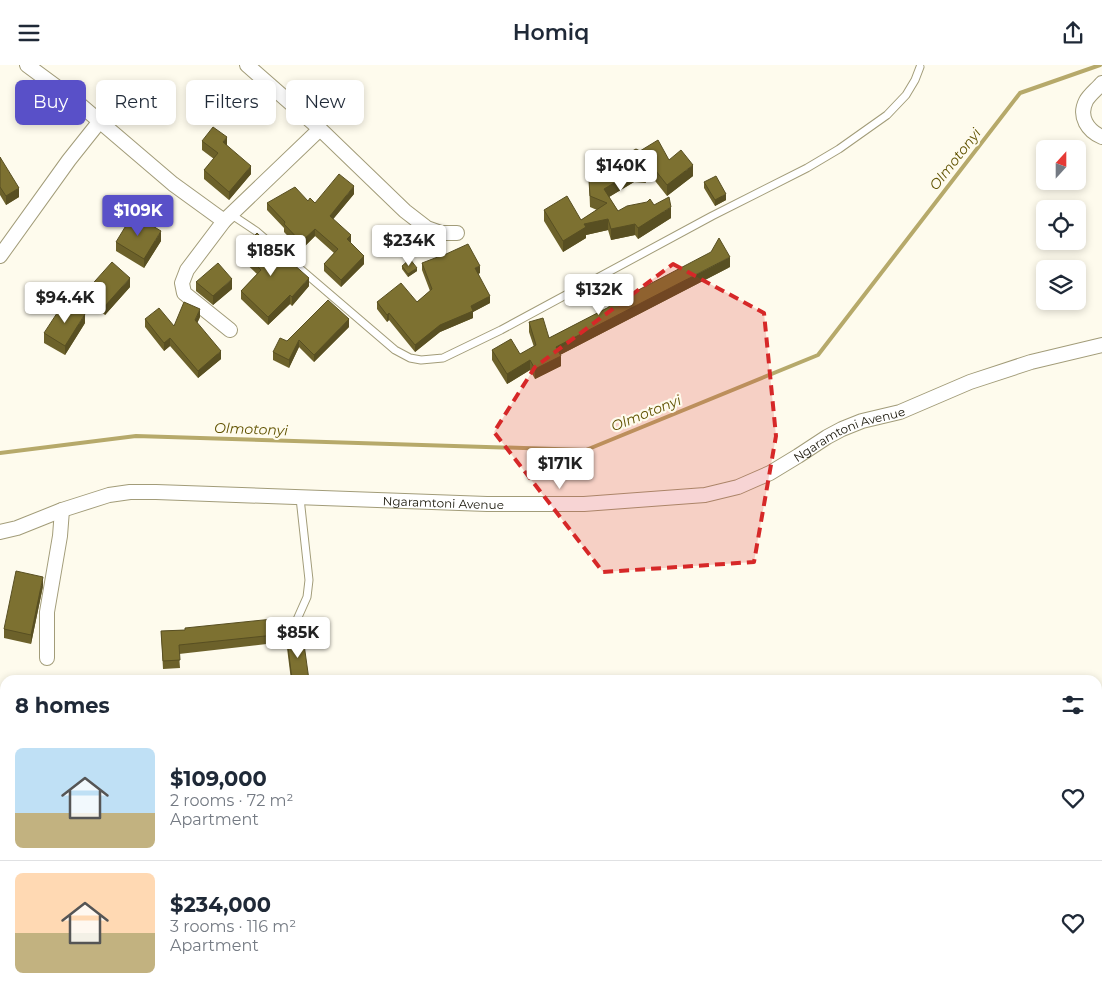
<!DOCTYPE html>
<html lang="en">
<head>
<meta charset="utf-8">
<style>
  body { margin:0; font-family:Montserrat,sans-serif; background:#f2f2f3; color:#1f2937; height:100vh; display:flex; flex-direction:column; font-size:19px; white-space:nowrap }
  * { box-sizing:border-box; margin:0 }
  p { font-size:16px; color:#747a83 }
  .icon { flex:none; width:28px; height:28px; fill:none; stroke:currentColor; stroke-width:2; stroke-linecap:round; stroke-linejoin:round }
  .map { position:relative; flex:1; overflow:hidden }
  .side { position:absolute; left:0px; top:610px; width:1102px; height:321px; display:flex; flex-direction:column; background:#fff; border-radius:15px 15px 0 0; box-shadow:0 2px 8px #0003 }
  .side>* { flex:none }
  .hud { position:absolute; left:15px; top:15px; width:500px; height:45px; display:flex; gap:10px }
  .needle { width:32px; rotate:21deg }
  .fabs { position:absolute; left:1036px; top:75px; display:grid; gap:10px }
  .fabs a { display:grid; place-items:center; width:50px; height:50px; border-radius:8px; background:#fff; box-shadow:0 2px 8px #0003; font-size:25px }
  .price { position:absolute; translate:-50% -42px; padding:0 11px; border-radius:5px; background:#fff; color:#222; font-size:16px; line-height:32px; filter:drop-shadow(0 1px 2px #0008) }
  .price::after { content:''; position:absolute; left:50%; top:30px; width:15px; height:11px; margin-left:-8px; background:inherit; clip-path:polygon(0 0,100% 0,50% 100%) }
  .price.active { background:#5950c8; color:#fff }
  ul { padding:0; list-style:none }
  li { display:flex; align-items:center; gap:15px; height:125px; padding:0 15px }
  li+li { border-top:1px solid #e0e1e3 }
  li span { display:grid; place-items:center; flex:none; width:140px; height:100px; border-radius:8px; color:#555 }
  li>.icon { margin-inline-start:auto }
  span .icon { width:60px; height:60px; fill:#fffc; stroke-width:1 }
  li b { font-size:21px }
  h2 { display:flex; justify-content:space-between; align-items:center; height:60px; padding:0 15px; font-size:21px }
  .chip { padding:0 18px; border-radius:8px; background:#fff; box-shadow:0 2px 8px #0003; font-size:18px; line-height:45px }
  .chip.active { background:#5950c8; color:#fff }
  header { display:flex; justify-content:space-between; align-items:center; height:65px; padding:0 15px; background:#fff; font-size:22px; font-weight:600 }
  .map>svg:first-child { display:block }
</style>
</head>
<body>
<header><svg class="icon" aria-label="menu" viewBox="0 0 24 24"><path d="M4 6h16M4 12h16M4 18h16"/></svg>Homiq<svg class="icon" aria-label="share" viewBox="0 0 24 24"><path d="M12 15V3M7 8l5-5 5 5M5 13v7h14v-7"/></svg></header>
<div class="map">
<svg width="1102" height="931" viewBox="0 0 1102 931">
  <rect width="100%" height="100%" fill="#fefbed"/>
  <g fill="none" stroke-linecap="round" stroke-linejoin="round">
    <path stroke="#b6a96a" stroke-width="4" d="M 0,388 L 136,371 L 586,385 L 818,290 L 1020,28 L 1100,0"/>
    <g stroke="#a29c79" stroke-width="9">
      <path id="service" d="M 232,150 L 256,166 L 395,285 L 410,293 L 421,295 L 443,293 L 501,265 L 712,151 L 807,103 L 839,84 L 887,50 L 906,30 L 915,15 L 920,2
        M 291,568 L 307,532 L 309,515 L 300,433"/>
    </g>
    <g stroke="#a29c79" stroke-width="16">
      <g id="minor">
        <path d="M 27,0 L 77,37 L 173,119 L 224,156"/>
        <path d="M 247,0 L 320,64 L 405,146 L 427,163 L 441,168 L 457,168"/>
        <path d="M 1102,18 C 1097,24 1089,30 1086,36 C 1078,52 1088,66 1102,72"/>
        <path d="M 0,191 L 69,95 L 100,56"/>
        <path d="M 230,265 L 184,228 L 182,218 L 187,205 L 224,156 L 320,64"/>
        <path id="s1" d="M 0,467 L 17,463 L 62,445 L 109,430 L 130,427 L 156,427 L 487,439 L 584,439 L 705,430 L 738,422 L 770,408 L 798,391 L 827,372 L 842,364 L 862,356 L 900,347 L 970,317 L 1031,297 L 1102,280"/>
        <path d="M 47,593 L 47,547 L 60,471 L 62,445"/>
      </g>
    </g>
    <use href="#service" stroke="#fff" stroke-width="7"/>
    <use href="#minor" stroke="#fff" stroke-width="14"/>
  </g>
  <path fill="#6c612a" d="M 202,76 L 227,81 L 251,109 L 229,135 L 204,114 L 204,105 L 214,94 L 202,85 Z
    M 640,86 L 669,95 L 693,111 L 667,131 L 652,112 L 645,118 L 634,117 L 609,132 L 618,146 L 654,140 L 671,153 L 638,174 L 635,170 L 611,175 L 608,165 L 586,170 L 586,173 L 563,187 L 544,156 L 544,145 L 581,155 L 597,145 L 590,142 L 589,116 L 597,114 Z
    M 0,92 L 19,132 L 6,140 L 0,130 Z
    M 704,117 L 726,135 L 715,141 L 704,123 Z
    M 354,129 L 333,154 L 351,177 L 350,178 L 364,199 L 341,222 L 324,206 L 324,199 L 334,188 L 315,171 L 301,185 L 284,167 L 284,163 L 267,145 L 267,138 L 308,136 L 315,138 Z
    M 161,176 L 144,203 L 116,186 L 116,177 Z
    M 241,185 L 309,221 L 292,241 L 290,239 L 268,260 L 241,234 L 241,226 L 257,209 L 241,194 Z
    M 422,198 L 480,208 L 478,209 L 490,238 L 473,247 L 473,253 L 440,267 L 415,287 L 389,255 L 387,257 L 377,244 L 377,237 L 417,237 L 430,226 L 422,205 Z
    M 402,201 L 417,206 L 408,212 L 402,204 Z
    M 730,202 L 560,290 L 561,301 L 535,314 L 530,305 L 507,319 L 492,295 L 492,285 L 520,289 L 534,282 L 529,267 L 529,257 L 549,273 L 609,242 L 627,231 Z
    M 196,217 L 232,224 L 213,240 L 196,226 Z
    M 130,222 L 105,250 L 87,234 L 87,225 Z
    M 200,252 L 197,258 L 221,294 L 198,313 L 170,281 L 164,286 L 145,262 L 145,254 L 174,261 Z
    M 85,258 L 65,290 L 44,278 L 44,268 Z
    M 349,262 L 314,297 L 299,282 L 289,303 L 273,295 L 273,287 L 287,276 Z
    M 43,521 L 31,579 L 4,573 L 4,564 Z
    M 185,565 L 275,570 L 275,578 L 179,589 L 180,603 L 163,604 L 161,566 Z
    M 287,574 L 309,615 L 291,615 L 287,583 Z"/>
  <path fill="#584f22" d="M 227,72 L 227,80 L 223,86 L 223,77 Z
    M 693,100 L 693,111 L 667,131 L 667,120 Z
    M 251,101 L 251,109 L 229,135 L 229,127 Z
    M 652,101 L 652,112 L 645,118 L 645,106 Z
    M 634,106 L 634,117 L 604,135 L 604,124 Z
    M 354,121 L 354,129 L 330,158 L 330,151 Z
    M 19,123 L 19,132 L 6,140 L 6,131 Z
    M 726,129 L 726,135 L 715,141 L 715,135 Z
    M 671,142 L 671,153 L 638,174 L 638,163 Z
    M 608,154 L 608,165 L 586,170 L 586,173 L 563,187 L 563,176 L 584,159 Z
    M 635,159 L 635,170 L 611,175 L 611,164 Z
    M 315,164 L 315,171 L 301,185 L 301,177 Z
    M 161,166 L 161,176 L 144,203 L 144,194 Z
    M 351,170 L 351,177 L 347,182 L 347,174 Z
    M 364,191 L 364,199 L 341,222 L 341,215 Z
    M 730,192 L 730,202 L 556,292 L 556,282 Z
    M 480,201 L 480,208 L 475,210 L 475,203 Z
    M 417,203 L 417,206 L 408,212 L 408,209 Z
    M 130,213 L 130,222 L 105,250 L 105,241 Z
    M 309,213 L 309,221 L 292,241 L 292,232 Z
    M 232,214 L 232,224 L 213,240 L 213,231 Z
    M 290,230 L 290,239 L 268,260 L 268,252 Z
    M 490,231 L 490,238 L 473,247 L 473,253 L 440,267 L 415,287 L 415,280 L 440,260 L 471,241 Z
    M 200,244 L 200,252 L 195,263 L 195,255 Z
    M 389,248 L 389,255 L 387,257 L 387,250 Z
    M 85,249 L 85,258 L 65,290 L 65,281 Z
    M 349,254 L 349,262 L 314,297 L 314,290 Z
    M 170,273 L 170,281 L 164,286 L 164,278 Z
    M 299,275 L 299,282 L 289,303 L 289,295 Z
    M 221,286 L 221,294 L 198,313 L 198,306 Z
    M 561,291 L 561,301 L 535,314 L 535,304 Z
    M 530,295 L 530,305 L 507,319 L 507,309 Z
    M 43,512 L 43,521 L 31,579 L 31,570 Z"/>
  <path fill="#7d7131" stroke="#584f22" d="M 213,62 L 227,72 L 223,77 L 251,101 L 229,127 L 204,105 L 218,88 L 202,76 Z
    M 658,75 L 669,95 L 681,85 L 693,100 L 667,120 L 652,101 L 645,106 L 634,106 L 604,124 L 618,146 L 627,141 L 647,137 L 650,134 L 654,140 L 669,132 L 671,142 L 638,163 L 635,159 L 611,164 L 608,154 L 584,159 L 586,162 L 563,176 L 544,145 L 567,131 L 581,155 L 607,138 L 590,131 L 589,116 L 597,114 L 598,104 L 636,84 L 640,86 Z
    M 0,92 L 19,123 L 6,131 L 0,122 Z
    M 339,109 L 354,121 L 330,151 L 351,170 L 347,174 L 364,191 L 341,215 L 324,199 L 338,184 L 315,164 L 301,177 L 284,159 L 285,157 L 267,138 L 295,122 L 308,136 L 310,133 L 315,138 Z
    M 716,111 L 726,129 L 715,135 L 704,117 Z
    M 133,149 L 161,166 L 144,194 L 116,177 Z
    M 257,168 L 290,200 L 292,198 L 309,213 L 292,232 L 290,230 L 268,252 L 241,226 L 261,205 L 241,185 Z
    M 719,173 L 730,192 L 556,282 L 561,291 L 535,304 L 530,295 L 507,309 L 492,285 L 511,274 L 520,289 L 536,280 L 529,257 L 543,253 L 549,273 L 609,242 L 611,234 L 622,228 L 627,231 L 711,187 Z
    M 468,179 L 480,201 L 475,203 L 490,231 L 471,241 L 473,246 L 440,260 L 415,280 L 389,248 L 387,250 L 377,237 L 401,218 L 417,237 L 432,224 L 422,198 L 443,190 L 444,190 Z
    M 410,194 L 417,203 L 408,209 L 402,201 Z
    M 112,197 L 130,213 L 105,241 L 87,225 Z
    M 218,198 L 232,214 L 213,231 L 196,217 Z
    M 328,235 L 349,254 L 314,290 L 299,275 L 289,295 L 273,287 L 280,273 L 287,276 Z
    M 65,236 L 85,249 L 65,281 L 44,268 Z
    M 184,237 L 200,244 L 195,255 L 221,286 L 198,306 L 170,273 L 164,278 L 145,254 L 159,243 L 174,261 Z
    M 16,506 L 43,512 L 31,570 L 4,564 Z
    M 273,554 L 275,570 L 179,580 L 180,595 L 163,596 L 161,566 L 185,565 L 185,563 Z
    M 303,572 L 309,615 L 292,615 L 287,574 Z"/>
  <path fill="#d62828" fill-opacity="0.2" stroke="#d62828" stroke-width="4" stroke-dasharray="10 6" stroke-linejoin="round" d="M 673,199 L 764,248 L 776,371 L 754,497 L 603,507 L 494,367 L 535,302 Z"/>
  <g text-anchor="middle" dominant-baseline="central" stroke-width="4.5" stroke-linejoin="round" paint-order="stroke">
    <g font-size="12" fill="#161306" stroke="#fefbed">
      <text stroke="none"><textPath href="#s1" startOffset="870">Ngaramtoni Avenue</textPath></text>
      <text stroke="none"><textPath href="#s1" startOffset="450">Ngaramtoni Avenue</textPath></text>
    </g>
    <g font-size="14" font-style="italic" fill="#605200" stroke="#fefbed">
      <text transform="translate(955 94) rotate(-52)">Olmotonyi</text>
      <text transform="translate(646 348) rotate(-22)">Olmotonyi</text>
      <text transform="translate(251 364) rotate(2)">Olmotonyi</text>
    </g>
  </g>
</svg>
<div class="fabs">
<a><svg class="needle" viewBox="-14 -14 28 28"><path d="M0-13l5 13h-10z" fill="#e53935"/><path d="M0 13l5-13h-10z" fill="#747a83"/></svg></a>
<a><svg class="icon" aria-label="locate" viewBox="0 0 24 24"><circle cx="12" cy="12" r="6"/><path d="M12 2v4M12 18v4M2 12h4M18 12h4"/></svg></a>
<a><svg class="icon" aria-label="layers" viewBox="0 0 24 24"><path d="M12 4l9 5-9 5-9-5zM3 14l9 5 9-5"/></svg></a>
</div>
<b class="price" style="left:621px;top:127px">$140K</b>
<b class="price active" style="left:138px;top:172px">$109K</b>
<b class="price" style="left:409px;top:202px">$234K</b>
<b class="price" style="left:271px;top:212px">$185K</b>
<b class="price" style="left:599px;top:251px">$132K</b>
<b class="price" style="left:65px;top:259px">$94.4K</b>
<b class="price" style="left:560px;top:425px">$171K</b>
<b class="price" style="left:298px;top:594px">$85K</b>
<div class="hud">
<a class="chip active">Buy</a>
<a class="chip">Rent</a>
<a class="chip">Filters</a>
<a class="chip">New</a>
</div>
<section class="side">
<h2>8 homes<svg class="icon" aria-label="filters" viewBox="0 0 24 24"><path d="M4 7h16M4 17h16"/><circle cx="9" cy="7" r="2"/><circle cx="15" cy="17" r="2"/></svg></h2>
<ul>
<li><span style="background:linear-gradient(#bfe0f5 65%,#c2b280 0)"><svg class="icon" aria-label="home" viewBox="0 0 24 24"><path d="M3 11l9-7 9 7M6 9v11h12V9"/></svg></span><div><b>$109,000</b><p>2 rooms · 72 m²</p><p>Apartment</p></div><svg class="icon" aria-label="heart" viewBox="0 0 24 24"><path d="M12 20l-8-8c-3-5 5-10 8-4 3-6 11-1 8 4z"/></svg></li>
<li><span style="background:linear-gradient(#ffd9b3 60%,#c2b280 0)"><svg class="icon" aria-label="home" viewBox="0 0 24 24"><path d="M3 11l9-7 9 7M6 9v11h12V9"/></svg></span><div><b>$234,000</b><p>3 rooms · 116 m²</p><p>Apartment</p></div><svg class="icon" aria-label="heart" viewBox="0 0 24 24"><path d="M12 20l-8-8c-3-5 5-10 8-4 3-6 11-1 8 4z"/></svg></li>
</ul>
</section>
</div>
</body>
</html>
